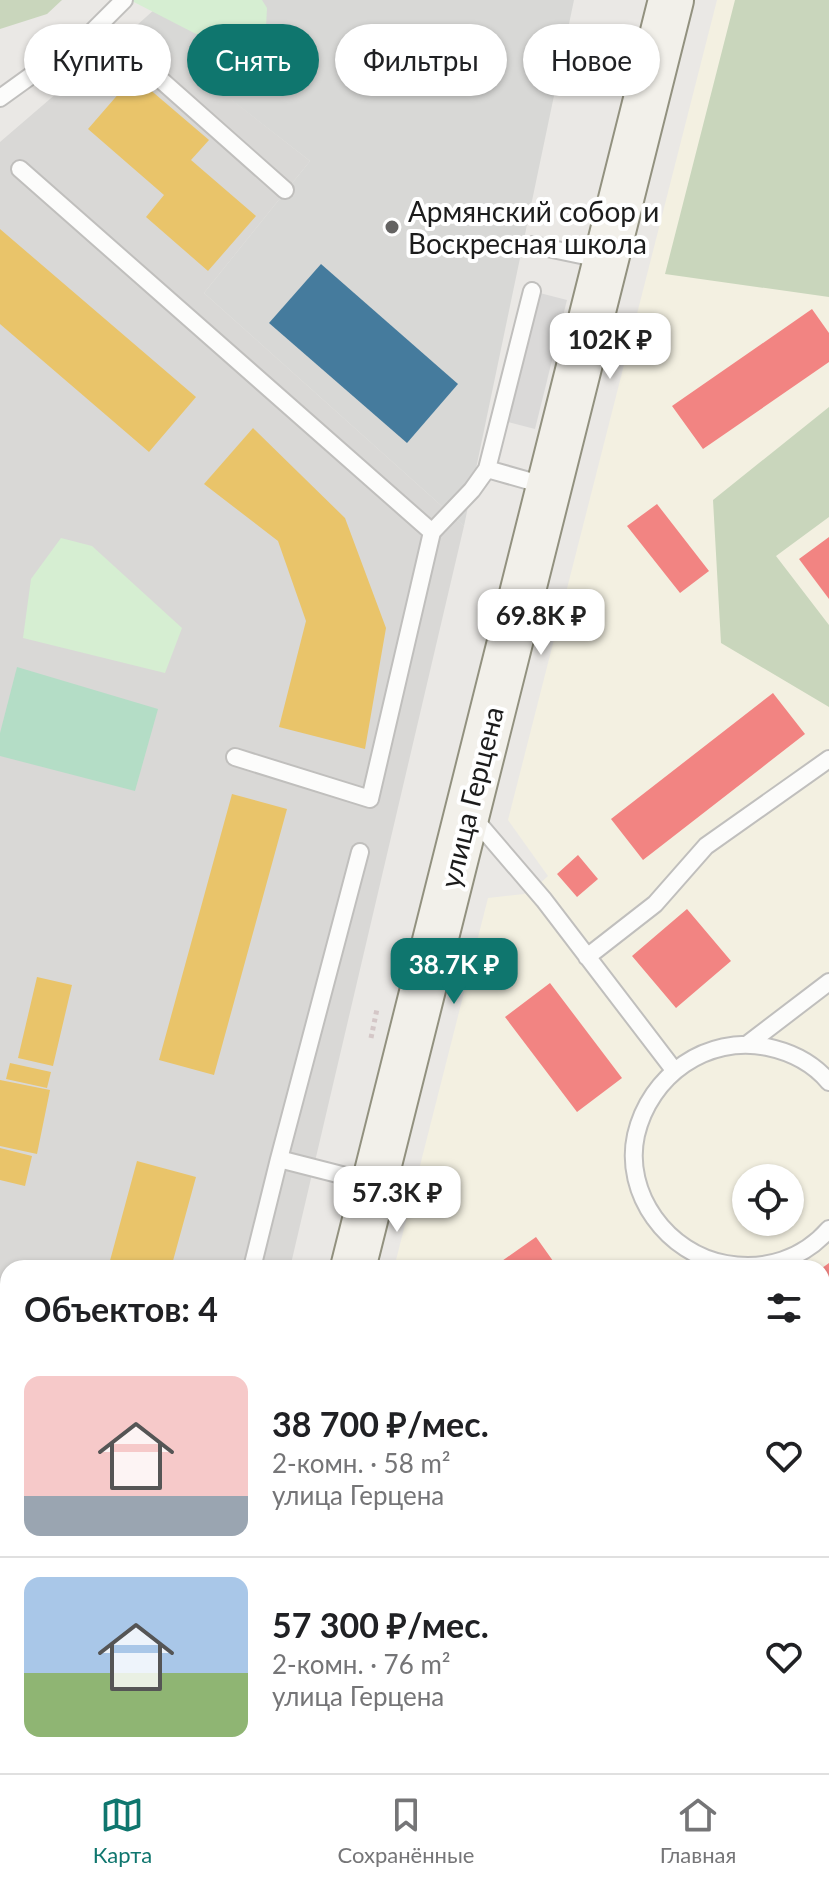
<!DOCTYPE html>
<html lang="ru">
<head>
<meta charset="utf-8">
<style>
  body { margin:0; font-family:Lato,sans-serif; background:#f6f6f6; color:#202124; height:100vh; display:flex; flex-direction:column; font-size:30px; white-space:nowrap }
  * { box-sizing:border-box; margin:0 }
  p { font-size:26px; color:#757577 }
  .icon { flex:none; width:44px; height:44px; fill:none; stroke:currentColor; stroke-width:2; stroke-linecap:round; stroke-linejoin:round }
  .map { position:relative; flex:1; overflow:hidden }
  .side { position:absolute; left:0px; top:1260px; width:830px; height:514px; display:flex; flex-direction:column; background:#fff; border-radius:24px 24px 0 0; box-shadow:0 2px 6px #0004 }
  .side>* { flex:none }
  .guide { position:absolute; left:24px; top:24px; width:782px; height:72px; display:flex; gap:16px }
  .fabs { position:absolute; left:732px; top:1164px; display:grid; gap:16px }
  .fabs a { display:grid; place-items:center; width:72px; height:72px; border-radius:50%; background:#fff; box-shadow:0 2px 6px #0004; font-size:40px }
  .price { position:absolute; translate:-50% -68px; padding:0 18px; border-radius:16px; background:#fff; color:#222; font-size:26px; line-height:52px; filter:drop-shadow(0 2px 4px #0008) }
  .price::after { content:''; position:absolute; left:50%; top:48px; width:24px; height:18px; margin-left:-12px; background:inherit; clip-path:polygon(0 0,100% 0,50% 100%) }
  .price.selected { background:#0f766e; color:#fff }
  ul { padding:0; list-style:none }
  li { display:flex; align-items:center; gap:24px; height:200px; padding:0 24px }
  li+li { border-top:2px solid #e0e0e0 }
  li span { display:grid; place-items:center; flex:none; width:224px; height:160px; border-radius:16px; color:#555 }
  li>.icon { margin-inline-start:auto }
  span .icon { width:96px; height:96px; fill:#fffc; stroke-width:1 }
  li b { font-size:34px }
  h2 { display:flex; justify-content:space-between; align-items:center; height:96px; padding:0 24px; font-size:34px }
  .chip { padding:0 28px; border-radius:36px; background:#fff; box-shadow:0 2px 6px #0004; font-size:28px; line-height:72px }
  .chip.selected { background:#0f766e; color:#fff }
  .tab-bar { display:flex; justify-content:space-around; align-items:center; height:112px; border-top:2px solid #e0e0e0; background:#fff; font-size:22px; color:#757577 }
  .tab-bar a { display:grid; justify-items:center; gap:4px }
  .tab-bar .selected { color:#0f766e }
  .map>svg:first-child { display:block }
</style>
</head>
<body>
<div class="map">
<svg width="829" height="1773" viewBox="0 0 829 1773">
  <rect width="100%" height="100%" fill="#eae8e5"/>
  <path fill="#d9d8d6" d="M 136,25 L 310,161 L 204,293 L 464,526 L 290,1268 L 8,1268 L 8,1766 L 169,1766 L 167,1773 L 0,1773 L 0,142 Z"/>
  <path fill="#f3f0e1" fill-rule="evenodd" d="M 717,0 L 829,0 L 829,1773 L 265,1773 L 267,1766 L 822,1766 L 822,1268 L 394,1268 L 488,898 L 524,894 L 534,889 L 548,876 L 508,820 ZM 746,1178 L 790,1178 L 790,1222 L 746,1222 Z"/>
  <path fill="#d8d8d6" d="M 165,0 L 574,0 L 464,526 L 204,293 L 310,161 L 136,26 Z"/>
  <path fill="#c9d6bc" d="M 0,0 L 62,0 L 47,14 L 0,29 Z
    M 735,0 L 829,0 L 829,297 L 665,274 Z
    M 829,407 L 829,517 L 776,556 L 829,625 L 829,707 L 721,643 L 713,500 Z
    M 829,1642 L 829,1773 L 498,1773 L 507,1766 L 822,1766 L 822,1648 Z"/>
  <path fill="#d6eed2" d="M 130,0 L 262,0 L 267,8 L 265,48 L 229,51 Z
    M 61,538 L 92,546 L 182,628 L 165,673 L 23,638 L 31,579 Z"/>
  <path fill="#b4ddc6" d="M 17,667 L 158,709 L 135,791 L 0,756 L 0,733 Z"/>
  <path fill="#dad9d8" d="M 532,291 L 567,300 L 535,429 L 500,420 Z"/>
  <path fill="#e9c46a" d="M 134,76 L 209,140 L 191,160 L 256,216 L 208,271 L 146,217 L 164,195 L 88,129 Z
    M 0,229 L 196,397 L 149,452 L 0,324 Z
    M 253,428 L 345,518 L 386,628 L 365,749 L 279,727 L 306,621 L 278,541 L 204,484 Z
    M 232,794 L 287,809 L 214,1075 L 159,1060 Z
    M 37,977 L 72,985 L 53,1066 L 18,1058 Z
    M 10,1063 L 51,1072 L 47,1088 L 6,1079 Z
    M 0,1080 L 50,1090 L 37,1154 L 0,1146 Z
    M 0,1148 L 32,1156 L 25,1186 L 0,1180 Z
    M 137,1161 L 196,1177 L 171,1268 L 108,1268 Z
    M 7,1314 L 8,1315 L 8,1361 L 0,1359 Z
    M 0,1419 L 8,1427 L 8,1461 L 0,1453 Z
    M 0,1558 L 8,1566 L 8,1655 L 0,1647 Z"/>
  <path fill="#f28482" d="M 812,309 L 829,333 L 829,362 L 703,449 L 672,406 Z
    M 657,504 L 709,571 L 680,593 L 627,526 Z
    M 829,537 L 829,599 L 799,559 Z
    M 773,693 L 805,734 L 643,860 L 611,819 Z
    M 578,855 L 598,879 L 577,897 L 557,874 Z
    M 687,909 L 731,961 L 676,1008 L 632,956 Z
    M 550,983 L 622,1078 L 577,1112 L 505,1017 Z
    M 536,1237 L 558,1268 L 492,1268 Z
    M 829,1263 L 829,1343 L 822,1349 L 822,1268 Z
    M 829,1499 L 829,1591 L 822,1596 L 822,1504 Z
    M 317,1766 L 364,1766 L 366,1769 L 370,1766 L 448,1766 L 438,1773 L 307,1773 Z"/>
  <path fill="#457b9d" d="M 321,264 L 458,384 L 407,443 L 269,323 Z"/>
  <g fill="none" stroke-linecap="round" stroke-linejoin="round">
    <g stroke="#c0bfbd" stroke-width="20">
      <path id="service" d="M 99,25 L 285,190
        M 0,98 L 93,31 L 124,0
        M 20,169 L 432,532
        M 533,245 L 605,260
        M 487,469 L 547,486
        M 235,757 L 370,799 L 432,532 L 472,490 L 487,469 L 532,291
        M 472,816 L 544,900 L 674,1070
        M 587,957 L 655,904 L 706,846 L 829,759
        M 749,1043 L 829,982
        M 829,1082 C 813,1063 791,1052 767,1047 C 707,1035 650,1075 636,1135 C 623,1194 668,1254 726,1264 C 765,1271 803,1259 829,1229
        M 279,1159 L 360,852
        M 252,1268 L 279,1159 L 373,1183
        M 0,1472 L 8,1480
        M 0,1684 L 8,1687"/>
    </g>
    <g stroke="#92917f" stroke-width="48">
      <path id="secondary" d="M 353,1268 L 671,0
        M 225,1773 L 226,1766"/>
    </g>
    <path stroke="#d4c7c7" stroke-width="5" stroke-dasharray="4 4" stroke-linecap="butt" d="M 559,70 L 617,81
      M 371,1038 L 377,1009
      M 713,1766 L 718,1773"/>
    <use href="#service" stroke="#fcfcfb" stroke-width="16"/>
    <use href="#secondary" stroke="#f2f0ea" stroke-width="44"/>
  </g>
  <circle fill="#646362" stroke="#fff" stroke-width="3" cx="392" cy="227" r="8"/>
  <g text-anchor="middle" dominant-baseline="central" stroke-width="8" stroke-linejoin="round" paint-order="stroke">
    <g font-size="28" fill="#1c1c1c" stroke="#fff" text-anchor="start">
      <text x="408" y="211">Армянский собор и<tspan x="408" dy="32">Воскресная школа</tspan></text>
    </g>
    <g font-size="28" fill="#1c1c1c" stroke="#fff">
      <text transform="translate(471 797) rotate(-76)">улица Герцена</text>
    </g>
  </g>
</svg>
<div class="fabs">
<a><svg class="icon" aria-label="locate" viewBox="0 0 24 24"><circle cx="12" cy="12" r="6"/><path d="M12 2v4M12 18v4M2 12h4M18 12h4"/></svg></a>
</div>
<b class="price" style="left:610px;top:381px">102K ₽</b>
<b class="price" style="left:541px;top:657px">69.8K ₽</b>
<b class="price selected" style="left:454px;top:1006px">38.7K ₽</b>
<b class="price" style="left:397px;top:1234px">57.3K ₽</b>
<div class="guide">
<a class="chip">Купить</a>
<a class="chip selected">Снять</a>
<a class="chip">Фильтры</a>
<a class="chip">Новое</a>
</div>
<section class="side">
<h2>Объектов: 4<svg class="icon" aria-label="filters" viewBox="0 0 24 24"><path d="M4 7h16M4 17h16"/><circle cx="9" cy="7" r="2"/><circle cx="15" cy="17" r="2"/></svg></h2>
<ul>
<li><span style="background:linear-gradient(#f6c9c9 75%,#9aa5b1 0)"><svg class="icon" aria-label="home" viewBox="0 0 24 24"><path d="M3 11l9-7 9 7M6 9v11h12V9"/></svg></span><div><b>38 700 ₽/мес.</b><p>2-комн. · 58 m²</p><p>улица Герцена</p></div><svg class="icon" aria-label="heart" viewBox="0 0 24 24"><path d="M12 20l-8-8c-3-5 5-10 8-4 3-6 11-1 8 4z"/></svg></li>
<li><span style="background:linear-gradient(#a9c7e8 60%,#8fb573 0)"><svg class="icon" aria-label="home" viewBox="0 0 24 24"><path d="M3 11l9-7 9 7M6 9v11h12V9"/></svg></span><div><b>57 300 ₽/мес.</b><p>2-комн. · 76 m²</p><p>улица Герцена</p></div><svg class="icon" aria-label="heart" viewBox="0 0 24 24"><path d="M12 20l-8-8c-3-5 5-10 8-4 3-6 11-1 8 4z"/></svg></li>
</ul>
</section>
</div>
<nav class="tab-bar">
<a class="selected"><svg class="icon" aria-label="map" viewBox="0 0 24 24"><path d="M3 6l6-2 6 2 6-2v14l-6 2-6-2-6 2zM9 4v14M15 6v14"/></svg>Карта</a>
<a><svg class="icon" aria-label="saved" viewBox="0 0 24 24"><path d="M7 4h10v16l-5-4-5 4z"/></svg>Сохранённые</a>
<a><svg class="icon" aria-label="home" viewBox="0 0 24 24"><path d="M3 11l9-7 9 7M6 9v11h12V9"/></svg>Главная</a>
</nav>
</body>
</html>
